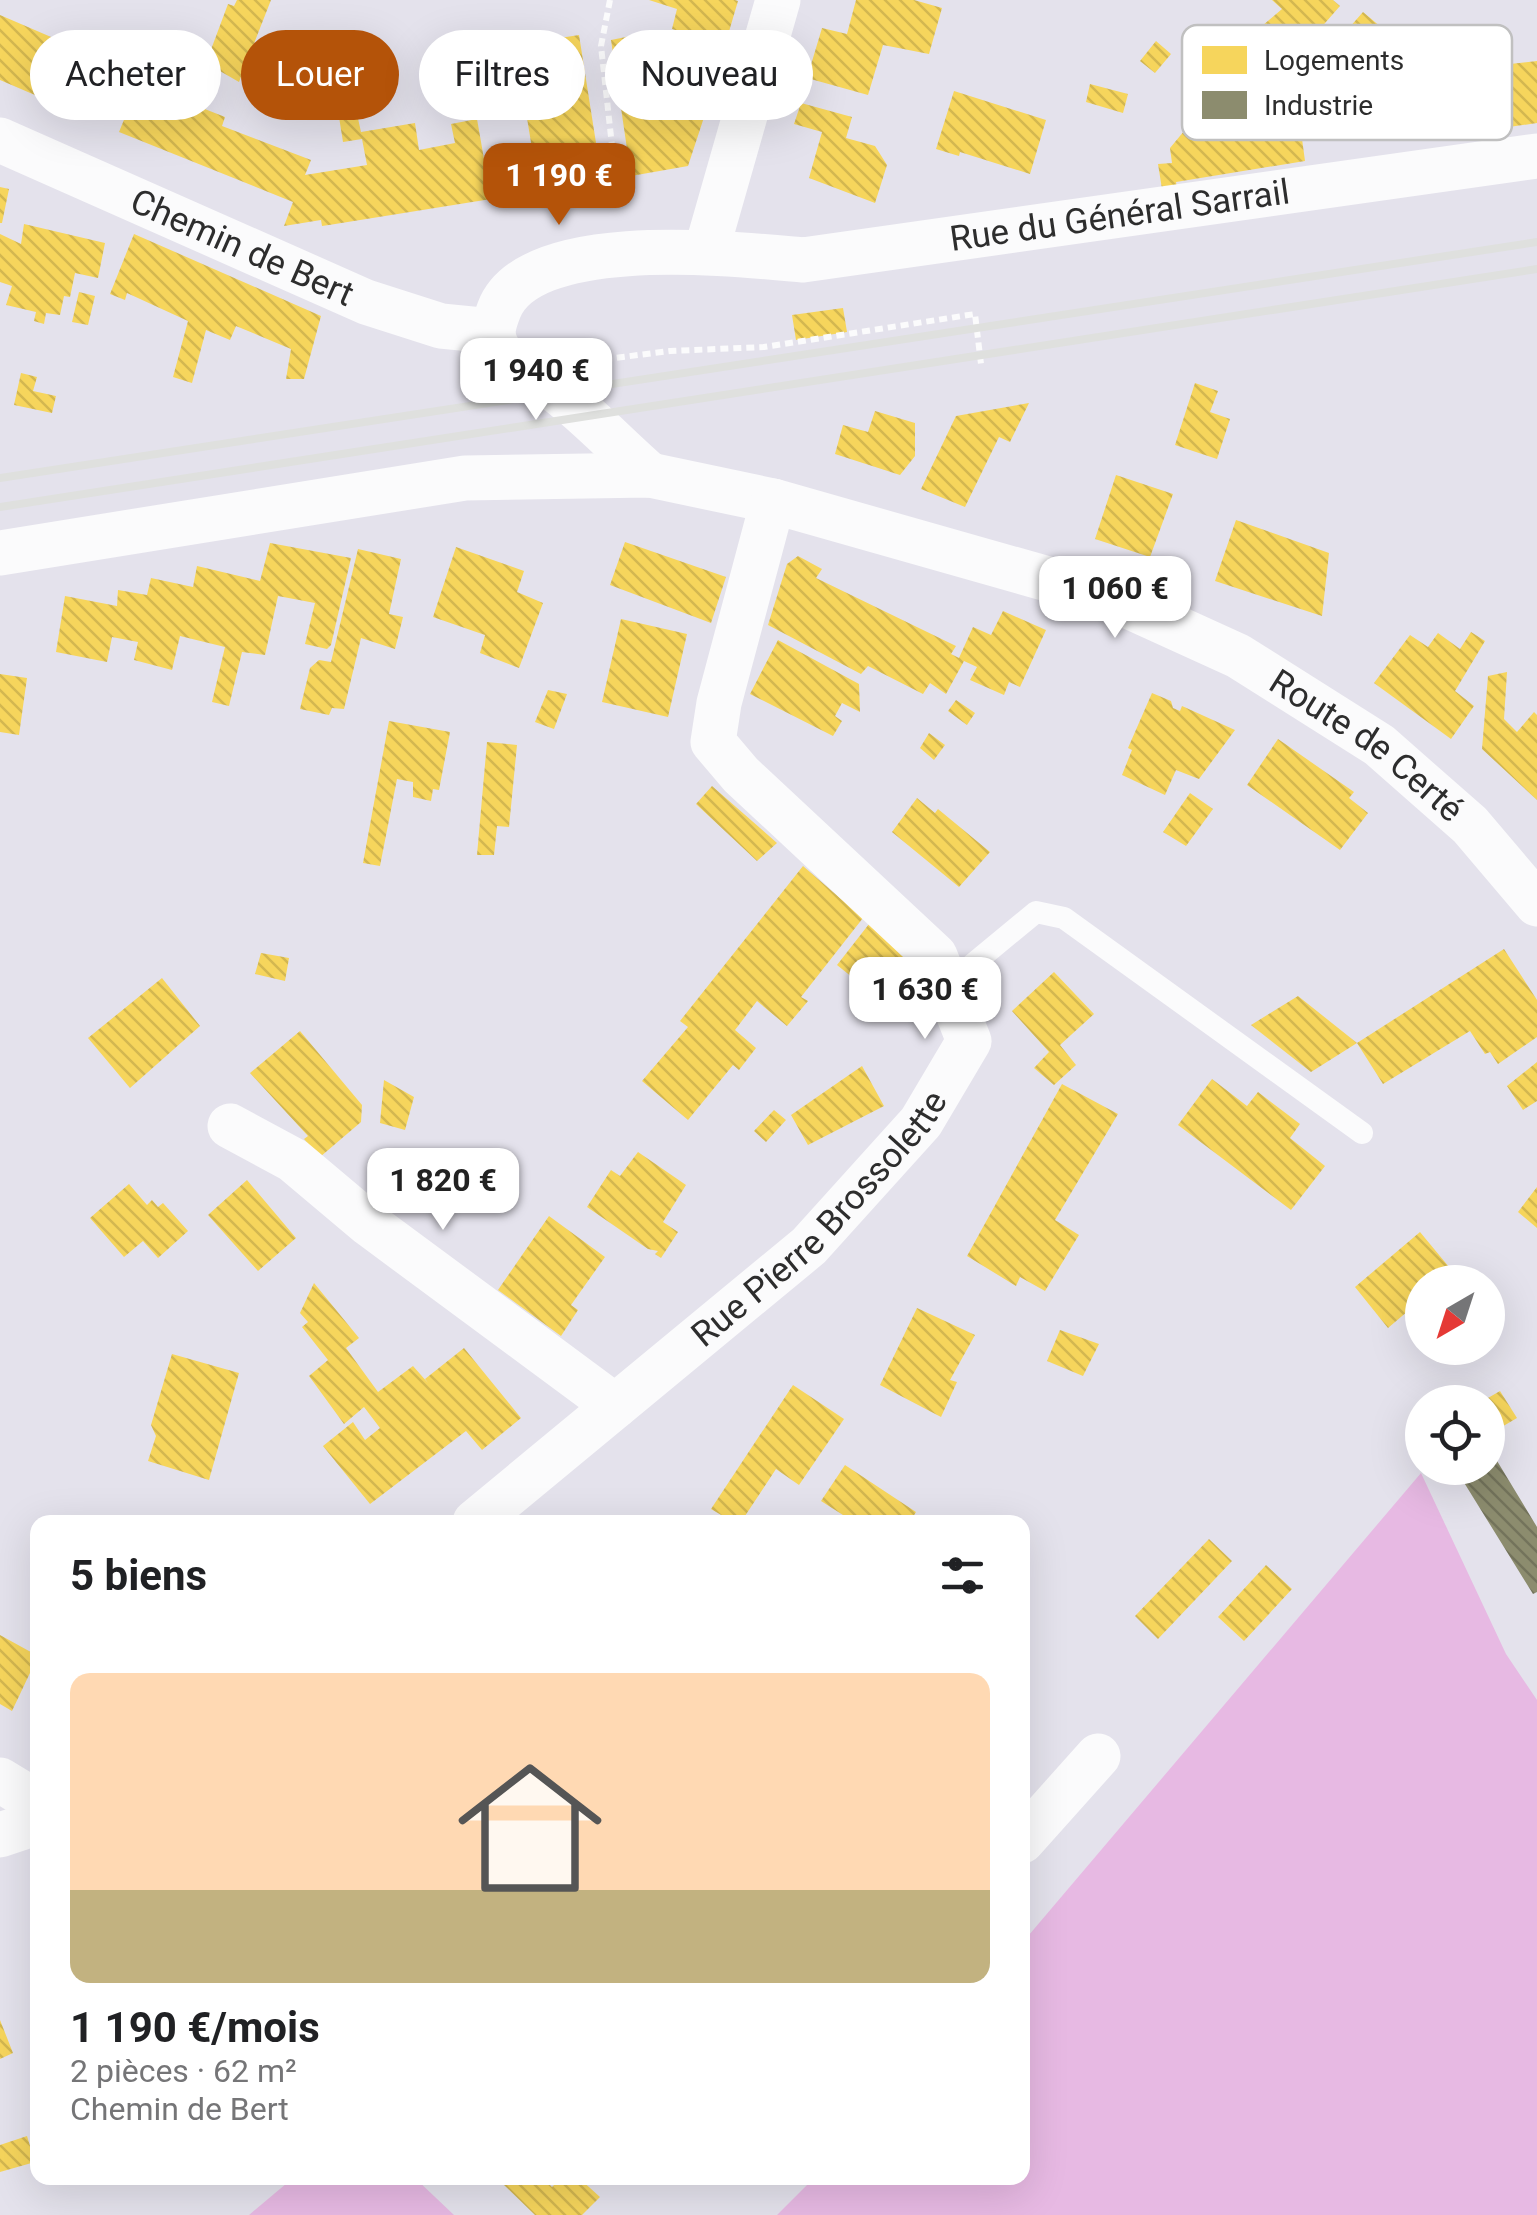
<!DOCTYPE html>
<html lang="fr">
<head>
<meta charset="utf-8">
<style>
  body { margin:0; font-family:Roboto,sans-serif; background:#f2f2f2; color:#202124; height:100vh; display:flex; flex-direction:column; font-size:38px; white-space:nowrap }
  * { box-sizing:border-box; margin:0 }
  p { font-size:32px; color:#757577 }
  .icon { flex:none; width:55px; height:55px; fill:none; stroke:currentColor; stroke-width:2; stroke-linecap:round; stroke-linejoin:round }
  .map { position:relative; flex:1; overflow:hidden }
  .panel { position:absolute; left:30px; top:1515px; width:1000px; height:670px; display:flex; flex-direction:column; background:#fff; border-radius:20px; box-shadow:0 10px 40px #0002 }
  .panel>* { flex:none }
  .top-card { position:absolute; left:30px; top:30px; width:1000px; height:90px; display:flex; gap:20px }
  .needle { width:65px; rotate:219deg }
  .tools { position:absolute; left:1405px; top:1265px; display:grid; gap:20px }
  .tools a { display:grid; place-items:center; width:100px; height:100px; border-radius:50%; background:#fff; box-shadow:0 10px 40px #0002; font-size:50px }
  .price { position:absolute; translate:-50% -85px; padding:0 22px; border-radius:20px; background:#fff; color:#222; font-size:32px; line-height:65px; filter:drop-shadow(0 2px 5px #0008) }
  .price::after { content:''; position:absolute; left:50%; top:60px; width:30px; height:22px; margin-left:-15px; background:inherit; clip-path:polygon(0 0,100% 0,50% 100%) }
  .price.current { background:#b45309; color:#fff }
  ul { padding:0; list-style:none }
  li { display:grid; align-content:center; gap:20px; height:530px; padding:0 40px }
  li+li { border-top:2px solid #e0e0e0 }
  li span { display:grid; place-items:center; height:310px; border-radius:20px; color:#555 }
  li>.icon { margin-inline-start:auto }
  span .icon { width:180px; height:180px; fill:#fffc; stroke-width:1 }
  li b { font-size:42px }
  h2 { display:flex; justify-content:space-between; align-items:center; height:120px; padding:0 40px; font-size:42px }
  .tag { padding:0 35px; border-radius:45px; background:#fff; box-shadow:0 10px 40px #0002; font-size:35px; line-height:90px }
  .tag.current { background:#b45309; color:#fff }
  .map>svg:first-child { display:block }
</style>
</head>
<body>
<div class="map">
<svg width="1537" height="2215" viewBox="0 0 1537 2215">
  <defs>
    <pattern id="homes-back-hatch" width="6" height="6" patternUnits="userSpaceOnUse" patternTransform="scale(2.5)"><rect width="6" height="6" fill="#f6d55c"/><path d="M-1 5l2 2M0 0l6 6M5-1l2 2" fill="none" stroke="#d3b750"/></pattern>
    <pattern id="industry-back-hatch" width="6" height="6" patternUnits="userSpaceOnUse" patternTransform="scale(2.5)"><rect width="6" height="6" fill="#8c8c6e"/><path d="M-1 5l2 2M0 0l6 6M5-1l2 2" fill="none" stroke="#73735b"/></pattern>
  </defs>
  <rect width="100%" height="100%" fill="#e4e2ec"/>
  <path fill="#e7b9e3" d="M 1421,1473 L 1506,1654 L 1537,1700 L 1537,2215 L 777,2215 L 814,2178 L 1022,2178 L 1023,1942 Z
    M 293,2178 L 415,2178 L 454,2215 L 249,2215 Z"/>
  <path fill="url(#homes-back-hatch)" d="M 237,0 L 271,0 L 239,82 L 206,63 L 228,4 L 234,6 Z
    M 649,0 L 735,0 L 738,1 L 725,45 L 672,29 L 677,9 Z
    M 856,0 L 914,0 L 942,8 L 929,54 L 883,45 L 868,95 L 807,78 L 822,28 L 847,34 Z
    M 1272,0 L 1333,0 L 1340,6 L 1311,39 L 1327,53 L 1363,12 L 1400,43 L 1362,86 L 1346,72 L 1327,93 L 1256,31 L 1282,9 Z
    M 0,15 L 116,65 L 93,120 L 0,80 Z
    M 579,35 L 602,181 L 539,191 L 525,106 L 526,68 L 551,65 L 547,40 Z
    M 631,36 L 642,109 L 711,96 L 688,166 L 631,176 L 611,40 Z
    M 1156,41 L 1171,54 L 1155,73 L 1140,61 Z
    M 1537,61 L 1537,123 L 1454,135 L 1448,82 L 1502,74 L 1501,65 Z
    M 1270,82 L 1274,105 L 1297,102 L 1305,161 L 1176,182 L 1177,187 L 1162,189 L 1158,164 L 1172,163 L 1170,148 L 1199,113 L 1251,103 L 1248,86 Z
    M 139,83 L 225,117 L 222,126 L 311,160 L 305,175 L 367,165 L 362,139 L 343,142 L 339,117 L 357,114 L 361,132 L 415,123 L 419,150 L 455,143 L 451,124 L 477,119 L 491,199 L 329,225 L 322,226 L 321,220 L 284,226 L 293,202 L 119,132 Z
    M 1090,84 L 1128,94 L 1123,113 L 1086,102 Z
    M 954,91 L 1046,120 L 1030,174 L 960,152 L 959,156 L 936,149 Z
    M 801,103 L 852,117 L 846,138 L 875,146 L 887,165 L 875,203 L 809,178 L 822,132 L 794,124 Z
    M 0,187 L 9,189 L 2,223 L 0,223 Z
    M 24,224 L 105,243 L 98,278 L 75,273 L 70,297 L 64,296 L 60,315 L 46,313 L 44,324 L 34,321 L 36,312 L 6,305 L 12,286 L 0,282 L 0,234 L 21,244 Z
    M 134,234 L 321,316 L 304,379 L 286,379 L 291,349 L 236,326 L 230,340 L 206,330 L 192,383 L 173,377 L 188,321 L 127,293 L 125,300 L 110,294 Z
    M 79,292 L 95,296 L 88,325 L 72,322 Z
    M 843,308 L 847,332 L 796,340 L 792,315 Z
    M 21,373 L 37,377 L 33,391 L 56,396 L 52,413 L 14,405 Z
    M 1195,383 L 1218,391 L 1210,412 L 1230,419 L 1217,459 L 1175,445 Z
    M 1029,403 L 1010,442 L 999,437 L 965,507 L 921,489 L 956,416 Z
    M 875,411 L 915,423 L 915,456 L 900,475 L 835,454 L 843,425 L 868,432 Z
    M 1116,475 L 1173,494 L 1150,557 L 1095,539 Z
    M 1236,520 L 1329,553 L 1322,616 L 1215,581 Z
    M 625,542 L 726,577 L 711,623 L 610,585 Z
    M 270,543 L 351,558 L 331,645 L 327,649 L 305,644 L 315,603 L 278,596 L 265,655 L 242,652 L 229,706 L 212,702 L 225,647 L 180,636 L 172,670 L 134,660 L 138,642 L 112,637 L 107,662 L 56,652 L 65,596 L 117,606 L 118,590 L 147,595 L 151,578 L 193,587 L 197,566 L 260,581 Z
    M 456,547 L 524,571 L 517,592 L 543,603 L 519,668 L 480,653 L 485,635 L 433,617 Z
    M 358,549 L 401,559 L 389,614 L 403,617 L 395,649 L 361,638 L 344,709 L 332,708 L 329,715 L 300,709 L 310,668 L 319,660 L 331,662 Z
    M 798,556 L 822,569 L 816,578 L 956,646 L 951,654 L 959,658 L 973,627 L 991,635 L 1003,611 L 1046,630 L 1020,687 L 1009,682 L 1004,695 L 970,680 L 977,667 L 964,661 L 946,694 L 930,683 L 923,694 L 868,666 L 861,674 L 768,625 L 787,564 Z
    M 621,619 L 687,634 L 668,717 L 602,702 Z
    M 1471,632 L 1485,641 L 1455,691 L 1474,706 L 1451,739 L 1374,683 L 1410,635 L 1428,647 L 1438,633 L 1460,649 Z
    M 778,640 L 859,684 L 860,712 L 842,703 L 835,716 L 842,721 L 833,736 L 750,694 Z
    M 1507,672 L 1504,719 L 1517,732 L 1534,712 L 1537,715 L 1537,800 L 1482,749 L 1488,676 Z
    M 0,674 L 27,678 L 19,735 L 0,732 Z
    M 548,690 L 567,694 L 554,729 L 535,722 Z
    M 1152,693 L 1171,701 L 1173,708 L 1180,711 L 1182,706 L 1235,730 L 1199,779 L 1176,770 L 1165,795 L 1122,775 L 1132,750 L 1128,748 Z
    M 956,700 L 975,713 L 967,725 L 948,711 Z
    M 389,721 L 450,732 L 439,790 L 433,789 L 431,801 L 413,797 L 413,782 L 397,779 L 380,866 L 363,863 Z
    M 929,733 L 945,745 L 934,760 L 920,748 Z
    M 1278,739 L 1354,792 L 1349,798 L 1368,813 L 1340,850 L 1247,785 Z
    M 487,742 L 517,745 L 509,827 L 497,826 L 494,855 L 477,855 Z
    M 712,786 L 777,843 L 757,861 L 696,804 Z
    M 1190,793 L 1213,809 L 1186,846 L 1163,832 Z
    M 917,798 L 935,813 L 938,809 L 990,852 L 959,887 L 892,832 Z
    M 803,866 L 863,918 L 801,997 L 808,1001 L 787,1026 L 757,1001 L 735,1030 L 756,1048 L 739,1070 L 733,1065 L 688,1120 L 642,1081 L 688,1027 L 680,1021 Z
    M 869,924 L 909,961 L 929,1000 L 908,1022 L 837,965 Z
    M 1504,949 L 1537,1000 L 1537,1037 L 1498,1064 L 1490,1052 L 1485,1054 L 1470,1031 L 1383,1084 L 1357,1043 Z
    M 261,953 L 289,958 L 285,981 L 255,974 Z
    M 1054,972 L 1094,1014 L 1060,1045 L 1076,1065 L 1054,1085 L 1034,1068 L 1049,1052 L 1012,1011 Z
    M 162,978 L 200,1026 L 130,1088 L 88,1038 Z
    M 1298,996 L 1357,1043 L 1311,1072 L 1251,1025 Z
    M 300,1031 L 362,1105 L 361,1122 L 320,1157 L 304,1139 L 308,1136 L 250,1073 Z
    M 1537,1062 L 1537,1101 L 1523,1110 L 1507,1086 Z
    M 862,1066 L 884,1106 L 808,1145 L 791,1115 Z
    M 1212,1079 L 1247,1106 L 1258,1092 L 1300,1124 L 1290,1138 L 1325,1166 L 1291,1210 L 1178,1125 Z
    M 384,1080 L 414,1097 L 405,1130 L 380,1123 Z
    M 1062,1084 L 1118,1114 L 1055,1220 L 1079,1235 L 1045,1291 L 1020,1277 L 1016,1286 L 967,1256 Z
    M 774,1110 L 786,1120 L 766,1142 L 754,1131 Z
    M 638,1152 L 686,1185 L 663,1222 L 678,1232 L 661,1258 L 655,1254 L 658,1251 L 648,1249 L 587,1207 L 611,1170 L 620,1176 Z
    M 247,1180 L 296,1238 L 258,1271 L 208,1215 Z
    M 129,1184 L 147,1205 L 152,1200 L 158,1207 L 163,1203 L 188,1231 L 158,1258 L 143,1241 L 124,1257 L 90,1218 Z
    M 1537,1187 L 1537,1228 L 1518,1212 Z
    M 549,1216 L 605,1257 L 571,1305 L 578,1310 L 561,1336 L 498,1290 Z
    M 1420,1232 L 1454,1273 L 1442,1282 L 1422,1282 L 1422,1299 L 1388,1328 L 1355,1287 Z
    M 314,1283 L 359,1338 L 346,1348 L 378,1392 L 413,1366 L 428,1383 L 425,1379 L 464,1348 L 521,1418 L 482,1450 L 466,1431 L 370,1504 L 323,1446 L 353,1422 L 365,1440 L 380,1428 L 364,1407 L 344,1424 L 309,1376 L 328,1360 L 302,1327 L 308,1322 L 300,1313 Z
    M 917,1308 L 975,1335 L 950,1380 L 957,1382 L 941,1417 L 880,1385 Z
    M 1060,1330 L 1099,1344 L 1083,1376 L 1047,1361 Z
    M 172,1354 L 239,1373 L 209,1480 L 148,1461 L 156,1436 L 151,1425 Z
    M 793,1385 L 844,1419 L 799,1485 L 776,1469 L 741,1522 L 733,1522 L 711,1509 Z
    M 1500,1391 L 1517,1418 L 1488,1435 L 1488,1402 L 1481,1402 Z
    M 845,1465 L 916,1512 L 910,1522 L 854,1522 L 821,1501 Z
    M 1209,1539 L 1232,1561 L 1158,1639 L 1135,1616 Z
    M 1266,1565 L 1292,1589 L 1244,1641 L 1218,1617 Z
    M 0,1635 L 38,1656 L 12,1711 L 0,1704 Z
    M 0,2020 L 13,2053 L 0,2059 Z
    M 27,2136 L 35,2162 L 0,2172 L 0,2145 Z
    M 510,2178 L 543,2178 L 552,2187 L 561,2178 L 579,2178 L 600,2197 L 582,2215 L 535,2215 L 504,2185 Z"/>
  <path fill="url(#industry-back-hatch)" d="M 1488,1446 L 1537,1527 L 1537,1592 L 1533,1594 L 1455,1468 L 1488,1468 Z"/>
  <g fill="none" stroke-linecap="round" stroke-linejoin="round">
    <path stroke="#fbfbfc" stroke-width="6" stroke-dasharray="8 5" stroke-linecap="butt" d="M 610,0 L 601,46 L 618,200
      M 591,361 L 670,351 L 764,347 L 975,314 L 981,364"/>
    <path stroke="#fbfbfc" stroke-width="22" d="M 949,992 L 973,964 L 1036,912 L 1064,918 L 1362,1133"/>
    <g stroke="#fbfbfc" stroke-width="45">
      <path id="s1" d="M 0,140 L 366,302 L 441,326 L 492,331"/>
      <path d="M 706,252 L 778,0"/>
      <path id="s2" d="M 650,475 C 619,448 590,417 558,392 C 538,378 509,370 497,347 C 490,334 494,323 499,310 C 529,231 735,254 803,260 L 1537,156"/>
      <path id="s3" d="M 0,553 L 465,478 L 650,475 L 773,501 L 1104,595 L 1238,656 L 1379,745 L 1470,825 L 1537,904"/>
      <path d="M 230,1126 L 293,1160 L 369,1224 L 615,1406"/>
      <path id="s4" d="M 475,1522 L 809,1246 L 921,1122 L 969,1041 L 935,956 L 741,775 L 713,742 L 719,703 L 773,501"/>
      <path d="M 0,1780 L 38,1803"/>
      <path d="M 0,1835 L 21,1828 L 38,1804"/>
      <path d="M 1022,1841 L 1098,1756"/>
    </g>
    <path stroke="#dfe0de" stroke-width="8" d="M 0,478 L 1537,242
      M 0,507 L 1537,269"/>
  </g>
  <g text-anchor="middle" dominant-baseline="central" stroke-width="10" stroke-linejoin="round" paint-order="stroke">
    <g font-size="35" fill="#2d2d2d" stroke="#fff">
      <text stroke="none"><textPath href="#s2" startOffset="882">Rue du Général Sarrail</textPath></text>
      <text stroke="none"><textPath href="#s1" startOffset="265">Chemin de Bert</textPath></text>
      <text stroke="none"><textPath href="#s3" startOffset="1430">Route de Certé</textPath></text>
      <text stroke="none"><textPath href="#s4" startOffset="460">Rue Pierre Brossolette</textPath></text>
    </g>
  </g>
  <rect x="1182" y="25" width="330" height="115" rx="15" fill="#fff" stroke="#c0c0c0" stroke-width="2.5"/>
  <rect x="1202" y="46" width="45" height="28" fill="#f6d55c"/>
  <rect x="1202" y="91" width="45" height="28" fill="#8c8c6e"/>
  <g font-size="28" fill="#2d2d2d">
    <text x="1264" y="70">Logements</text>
    <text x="1264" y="115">Industrie</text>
  </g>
</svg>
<div class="tools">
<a><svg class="needle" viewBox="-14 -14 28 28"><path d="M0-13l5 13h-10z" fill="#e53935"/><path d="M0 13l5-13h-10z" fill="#757577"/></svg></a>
<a><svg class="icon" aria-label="locate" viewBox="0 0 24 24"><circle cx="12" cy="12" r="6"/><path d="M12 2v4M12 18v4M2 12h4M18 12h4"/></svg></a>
</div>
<b class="price current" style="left:559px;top:228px">1 190 €</b>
<b class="price" style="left:536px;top:423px">1 940 €</b>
<b class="price" style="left:1115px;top:641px">1 060 €</b>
<b class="price" style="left:925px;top:1042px">1 630 €</b>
<b class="price" style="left:443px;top:1233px">1 820 €</b>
<div class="top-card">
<a class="tag">Acheter</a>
<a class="tag current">Louer</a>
<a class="tag">Filtres</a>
<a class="tag">Nouveau</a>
</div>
<section class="panel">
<h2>5 biens<svg class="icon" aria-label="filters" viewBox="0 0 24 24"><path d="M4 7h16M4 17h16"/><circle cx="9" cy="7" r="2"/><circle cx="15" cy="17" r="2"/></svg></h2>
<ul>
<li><span style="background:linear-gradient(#ffd9b3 70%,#c2b280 0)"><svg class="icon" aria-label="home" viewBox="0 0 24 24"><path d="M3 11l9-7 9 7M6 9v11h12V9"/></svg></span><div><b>1 190 €/mois</b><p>2 pièces · 62 m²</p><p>Chemin de Bert</p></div></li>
</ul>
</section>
</div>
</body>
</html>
